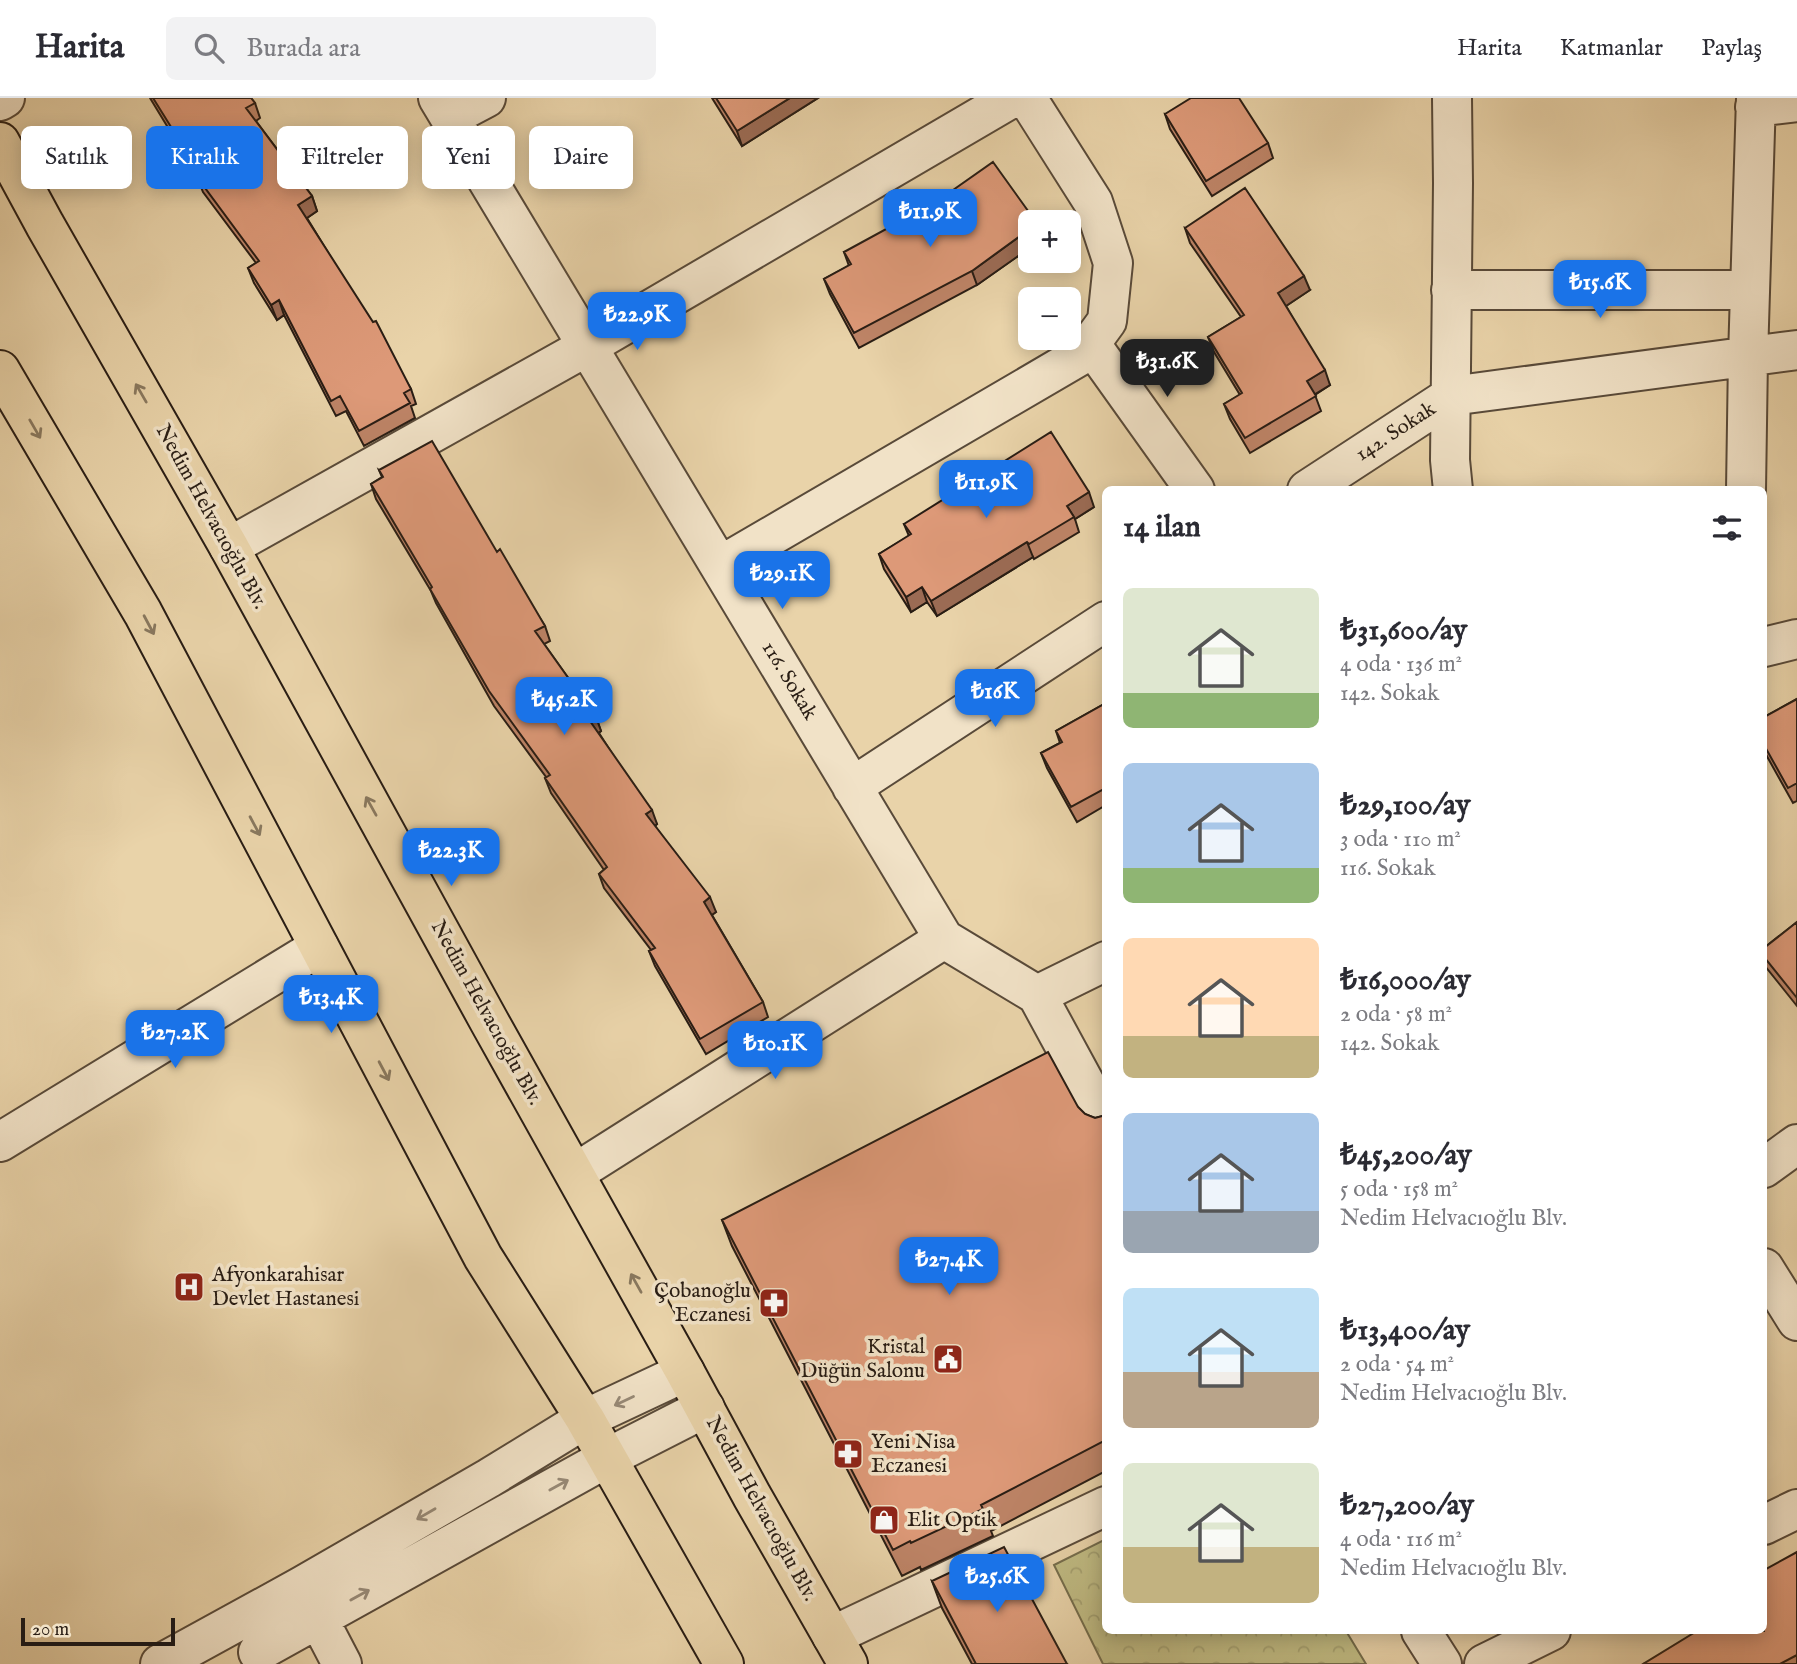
<!DOCTYPE html>
<html lang="tr">
<head>
<meta charset="utf-8">
<style>
  body { margin:0; font-family:"IM FELL English",serif; background:#f2f2f3; color:#2b2b33; height:100vh; display:flex; flex-direction:column; font-size:26px; white-space:nowrap }
  * { box-sizing:border-box; margin:0 }
  p { font-size:23px; color:#7c7c81 }
  .icon { flex:none; width:38px; height:38px; fill:none; stroke:currentColor; stroke-width:2; stroke-linecap:round; stroke-linejoin:round }
  .map { position:relative; flex:1; overflow:hidden }
  .sheet { position:absolute; left:1102px; top:388px; width:665px; height:1148px; display:flex; flex-direction:column; background:#fff; border-radius:10px; box-shadow:0 4px 18px #0003 }
  .sheet>* { flex:none }
  .top-card { position:absolute; left:21px; top:28px; width:665px; height:63px; display:flex; gap:14px }
  .buttons { position:absolute; left:1018px; top:112px; display:grid; gap:14px }
  .buttons a { display:grid; place-items:center; width:63px; height:63px; border-radius:10px; background:#fff; box-shadow:0 4px 18px #0003; font-size:35px }
  .scale { position:absolute; left:21px; bottom:18px; width:154px; box-sizing:border-box; padding-left:7px; border:4px solid #291d14; border-top:0; font-size:19px; line-height:24px; white-space:nowrap; color:#291d14; -webkit-text-stroke:5px #f1e2c7; paint-order:stroke }
  .price { position:absolute; translate:-50% -60px; padding:0 16px; border-radius:14px; background:#1a73e8; color:#fff; font-size:23px; line-height:46px; filter:drop-shadow(0 2px 4px #0008) }
  .price::after { content:''; position:absolute; left:50%; top:42px; width:21px; height:16px; margin-left:-10px; background:inherit; clip-path:polygon(0 0,100% 0,50% 100%) }
  .price.active { background:#222; color:#fff }
  ul { padding:0; list-style:none }
  li { display:flex; align-items:center; gap:21px; height:175px; padding:0 21px }
  li span { display:grid; place-items:center; flex:none; width:196px; height:140px; border-radius:10px; color:#555 }
  li>.icon { margin-inline-start:auto }
  span .icon { width:84px; height:84px; fill:#fffc; stroke-width:1 }
  li b { font-size:30px }
  h2 { display:flex; justify-content:space-between; align-items:center; height:84px; padding:0 21px; font-size:30px }
  .tag { padding:0 24px; border-radius:10px; background:#fff; box-shadow:0 4px 18px #0003; font-size:24px; line-height:63px }
  .tag.active { background:#1a73e8; color:#fff }
  header { display:flex; align-items:center; gap:42px; box-sizing:border-box; height:98px; padding:0 35px; background:#fff; border-bottom:2px solid #e1e1e2 }
  header strong { font-size:33px }
  nav { display:flex; gap:38px; margin-inline-start:auto; font-size:24px }
  .search { width:490px; height:63px; background:#f2f2f3; display:flex; align-items:center; gap:18px; box-sizing:border-box; padding:0 24px; border-radius:10px; color:#7c7c81; font-size:26px }
  .map>svg:first-child { display:block }
</style>
</head>
<body>
<header>
<strong>Harita</strong>
<div class="search"><svg class="icon" aria-label="search" viewBox="0 0 24 24"><circle cx="10" cy="10" r="6"/><path d="M15 15l6 6"/></svg>Burada ara</div>
<nav><a>Harita</a><a>Katmanlar</a><a>Paylaş</a></nav>
</header>
<div class="map">
<svg width="1797" height="1566" viewBox="0 0 1797 1566">
  <defs>
    <pattern id="park-crowns" width="20" height="18" patternUnits="userSpaceOnUse" patternTransform="scale(1.75)"><rect width="20" height="18" fill="#bfba82"/><path d="M2 6a3 3 0 1 1 6 0M12 15a3 3 0 1 1 6 0" fill="none" stroke="#a49f6f"/></pattern>
  </defs>
  <rect width="100%" height="100%" fill="#e9d3a9"/>
  <filter id="stains"><feTurbulence type="fractalNoise" baseFrequency=".00286" numOctaves="4"/><feColorMatrix values="0 0 0 0 .2 0 0 0 0 .09 0 0 0 0 .02 0 0 0 .5 -.17"/></filter>
  <radialGradient id="worn" r=".72"><stop offset=".6" stop-color="#630" stop-opacity="0"/><stop offset="1" stop-color="#630" stop-opacity=".3"/></radialGradient>
  <path fill="url(#park-crowns)" stroke="#746c4b" stroke-width="2" d="M 1106,1441 L 1106,1533 L 1346,1533 L 1366,1566 L 1103,1566 L 1054,1467 Z"/>
  <g fill="none" stroke-linecap="round" stroke-linejoin="round">
    <g stroke="#594a39" stroke-width="42">
      <path id="minor" d="M 438,0 L 944,841 L 1037,897 L 1106,1024
        M 1452,0 L 1453,85 L 1450,362 L 1453,392
        M 0,3 L 5,0
        M 1755,9 L 1797,4
        M 450,19 L 486,0
        M 1451,192 L 1750,192
        M 1090,245 L 1195,392
        M 1307,392 L 1451,298 L 1797,252
        M 1746,392 L 1748,259 L 1756,0
        M 229,449 L 588,248 L 1012,0
        M 720,468 L 1083,256 L 1107,223 L 1113,165 L 1093,104 L 1027,0
        M 1764,549 L 1797,541
        M 852,689 L 1106,523
        M 1037,897 L 1106,863
        M 0,1044 L 319,849
        M 1764,1070 L 1797,1046
        M 575,1075 L 944,841
        M 1764,1170 L 1797,1223
        M 1764,1427 L 1797,1411
        M 306,1497 L 342,1566
        M 1421,1533 L 1442,1566
        M 832,1538 L 1106,1408
        M 258,1554 L 607,1360 L 705,1310
        M 160,1566 L 302,1488 L 489,1380 L 585,1321 L 685,1274
        M 1484,1566 L 1551,1533"/>
    </g>
    <g stroke="#291d14" stroke-width="42">
      <path id="major" d="M 0,44 L 45,127 L 229,449 L 489,923 L 685,1274 L 752,1398 L 848,1566
        M 0,272 L 143,515 L 483,1159 L 585,1321 L 724,1566"/>
    </g>
    <use href="#minor" stroke="#f1e2c7" stroke-width="38"/>
    <use href="#major" stroke="#e9d3a9" stroke-width="38"/>
  </g>
  <path fill="#be8467" stroke="#291d14" stroke-width="2" d="M 150,0 L 251,0 L 255,5 L 260,20 L 256,23 L 312,98 L 317,113 L 307,120 L 411,291 L 416,306 L 411,308 L 415,320 L 364,348 L 346,313 L 336,318 L 284,217 L 277,222 L 254,185 L 248,170 L 256,165 L 203,94 L 197,79 L 198,79 Z
    M 712,0 L 818,0 L 742,48 Z
    M 1165,16 L 1268,45 L 1273,60 L 1212,98 L 1170,31 Z
    M 1031,124 L 1031,149 L 977,187 L 859,250 L 830,196 L 824,181 L 849,168 L 844,154 Z
    M 1185,130 L 1310,192 L 1286,208 L 1330,287 L 1315,297 L 1321,313 L 1250,355 L 1230,321 L 1224,306 L 1240,297 L 1214,254 L 1208,239 L 1241,219 L 1190,145 Z
    M 379,372 L 497,454 L 545,528 L 550,543 L 544,546 L 596,619 L 601,633 L 599,635 L 657,726 L 655,728 L 716,814 L 712,817 L 763,904 L 768,919 L 706,956 L 655,868 L 649,853 L 651,852 L 604,790 L 599,776 L 604,772 L 551,695 L 545,680 L 546,679 L 494,608 L 436,505 L 431,493 L 376,401 L 371,386 L 382,379 Z
    M 1094,409 L 1075,421 L 1079,434 L 1034,461 L 1033,459 L 937,518 L 927,504 L 911,514 L 884,471 L 879,456 L 909,438 L 904,426 Z
    M 1797,601 L 1797,703 L 1793,705 L 1764,653 L 1764,619 Z
    M 1106,605 L 1106,707 L 1077,724 L 1047,670 L 1041,655 L 1060,645 L 1056,633 Z
    M 1797,824 L 1797,908 L 1765,868 L 1764,865 L 1764,850 Z
    M 1078,1009 L 1085,1016 L 1095,1020 L 1106,1017 L 1106,1373 L 991,1433 L 993,1438 L 921,1472 L 920,1469 L 902,1478 L 732,1148 L 722,1122 Z
    M 1797,1454 L 1797,1566 L 1643,1566 L 1764,1533 Z
    M 932,1483 L 1067,1566 L 972,1566 L 942,1510 Z"/>
  <path fill="#9b6b54" stroke="#291d14" stroke-width="2" d="M 790,0 L 818,0 L 742,48 L 737,33 Z
    M 312,98 L 317,113 L 304,122 L 298,107 Z
    M 1031,130 L 1031,149 L 977,187 L 972,173 Z
    M 1304,178 L 1310,192 L 1283,210 L 1278,195 Z
    M 279,202 L 284,217 L 277,222 L 271,207 Z
    M 1325,272 L 1330,287 L 1312,298 L 1307,283 Z
    M 1089,394 L 1094,409 L 1075,421 L 1067,408 Z
    M 1027,444 L 1033,459 L 937,518 L 931,503 Z
    M 922,489 L 927,504 L 911,514 L 906,499 Z
    M 596,619 L 601,633 L 595,637 L 590,623 Z
    M 652,712 L 657,726 L 651,731 L 646,716 Z
    M 710,799 L 716,814 L 709,819 L 704,804 Z"/>
  <path fill="#dd9978" stroke="#291d14" stroke-width="2" d="M 153,0 L 251,0 L 255,5 L 246,10 L 312,98 L 298,107 L 373,224 L 376,223 L 411,291 L 404,295 L 410,305 L 359,333 L 340,298 L 331,303 L 279,202 L 271,207 L 248,170 L 259,163 L 197,79 L 201,77 Z
    M 716,0 L 790,0 L 737,33 Z
    M 1191,0 L 1239,0 L 1268,45 L 1206,83 L 1165,16 Z
    M 993,64 L 1036,124 L 1031,124 L 1031,130 L 972,173 L 854,235 L 824,181 L 851,166 L 844,154 L 936,104 Z
    M 1245,90 L 1304,178 L 1278,195 L 1325,272 L 1307,283 L 1316,298 L 1245,340 L 1224,306 L 1242,295 L 1208,239 L 1244,217 L 1185,130 Z
    M 1051,334 L 1089,394 L 1067,408 L 1074,419 L 1029,446 L 1027,444 L 931,503 L 922,489 L 906,499 L 879,456 L 911,436 L 904,426 Z
    M 432,343 L 497,454 L 500,451 L 545,528 L 535,533 L 596,619 L 590,623 L 652,712 L 646,716 L 710,799 L 704,804 L 763,904 L 700,941 L 649,853 L 655,850 L 599,776 L 607,769 L 545,680 L 550,677 L 489,593 L 430,491 L 432,489 L 371,386 L 383,379 L 379,372 Z
    M 1797,601 L 1797,685 L 1788,690 L 1764,647 L 1764,619 Z
    M 1106,605 L 1106,690 L 1071,709 L 1041,655 L 1062,644 L 1056,633 Z
    M 1797,824 L 1797,900 L 1764,859 L 1764,850 Z
    M 1048,954 L 1078,1009 L 1085,1016 L 1095,1020 L 1106,1017 L 1106,1342 L 981,1407 L 983,1411 L 911,1445 L 910,1443 L 893,1452 L 722,1122 Z
    M 1004,1449 L 1067,1566 L 976,1566 L 932,1483 Z
    M 1797,1454 L 1797,1557 L 1780,1566 L 1643,1566 L 1697,1533 L 1764,1533 L 1764,1472 Z"/>
  <defs><path id="oneway-shaft" d="M-6 0H5M1.5-3L5.5 0L1.5 3" fill="none" stroke-width="1.6" stroke-linecap="round" stroke-linejoin="round" transform="scale(1.75)"/></defs>
  <g stroke="#89785e">
    <use href="#oneway-shaft" transform="translate(141 295) rotate(-120)"/>
    <use href="#oneway-shaft" transform="translate(35 331) rotate(60)"/>
    <use href="#oneway-shaft" transform="translate(149 527) rotate(62)"/>
    <use href="#oneway-shaft" transform="translate(371 708) rotate(-119)"/>
    <use href="#oneway-shaft" transform="translate(255 728) rotate(62)"/>
    <use href="#oneway-shaft" transform="translate(384 973) rotate(62)"/>
    <use href="#oneway-shaft" transform="translate(636 1185) rotate(-119)"/>
  </g>
  <g stroke="#978976">
    <use href="#oneway-shaft" transform="translate(624 1303) rotate(155)"/>
    <use href="#oneway-shaft" transform="translate(559 1387) rotate(-29)"/>
    <use href="#oneway-shaft" transform="translate(426 1416) rotate(150)"/>
    <use href="#oneway-shaft" transform="translate(360 1497) rotate(-29)"/>
  </g>
  <defs>
    <g id="hospital-square" transform="scale(1.575)"><rect x="-9" y="-9" width="18" height="18" rx="4" fill="#8f2418" stroke="#f1e2c7"/><path d="M-5-5h3v3.5h4V-5h3V5h-3V1.5h-4V5h-3Z" fill="#fff"/></g>
    <g id="pharmacy-square" transform="scale(1.575)"><rect x="-9" y="-9" width="18" height="18" rx="4" fill="#8f2418" stroke="#f1e2c7"/><path d="M-2-6h4v4h4v4h-4v4h-4v-4h-4v-4h4Z" fill="#fff"/></g>
    <g id="civic-square" transform="scale(1.575)"><rect x="-9" y="-9" width="18" height="18" rx="4" fill="#8f2418" stroke="#f1e2c7"/><path d="M-.6-6.5H3V-4.5H.6V-3L4-1V1h2V6H-6V1h2V-1L-.6-3ZM-1.2 2.5V6h2.4V2.5Z" fill="#fff"/></g>
    <g id="shop-square" transform="scale(1.575)"><rect x="-9" y="-9" width="18" height="18" rx="4" fill="#8f2418" stroke="#f1e2c7"/><path d="M-5-2.5h2.3a2.7 3.5 0 0 1 5.4 0H5L5.5 6h-11ZM-1.5-2.5h3a1.5 2.3 0 0 0-3 0Z" fill="#fff"/></g>
  </defs>
  <g fill-rule="evenodd">
    <use href="#hospital-square" x="189" y="1189"/>
    <use href="#pharmacy-square" x="774" y="1205"/>
    <use href="#civic-square" x="948" y="1261"/>
    <use href="#pharmacy-square" x="848" y="1356"/>
    <use href="#shop-square" x="884" y="1422"/>
  </g>
  <g text-anchor="middle" dominant-baseline="central" stroke-width="7" stroke-linejoin="round" paint-order="stroke">
    <g font-size="21" fill="#291d14" stroke="#f1e2c7">
      <text transform="translate(1396 334) rotate(-33)">142. Sokak</text>
      <text transform="translate(211 419) rotate(61)">Nedim Helvacıoğlu Blv.</text>
      <text transform="translate(789 583) rotate(59)">116. Sokak</text>
      <text transform="translate(486 915) rotate(61)">Nedim Helvacıoğlu Blv.</text>
      <text transform="translate(761 1411) rotate(61)">Nedim Helvacıoğlu Blv.</text>
    </g>
    <g font-size="21" fill="#291d14" stroke="#f1e2c7" text-anchor="start">
      <text x="212" y="1177">Afyonkarahisar<tspan x="212" dy="24">Devlet Hastanesi</tspan></text>
      <text x="751" y="1193" text-anchor="end">Çobanoğlu<tspan x="751" dy="24">Eczanesi</tspan></text>
      <text x="925" y="1249" text-anchor="end">Kristal<tspan x="925" dy="24">Düğün Salonu</tspan></text>
      <text x="871" y="1344">Yeni Nisa<tspan x="871" dy="24">Eczanesi</tspan></text>
      <text x="907" y="1422">Elit Optik</text>
    </g>
  </g>
  <rect width="100%" height="100%" filter="url(#stains)"/>
  <rect width="100%" height="100%" fill="url(#worn)"/>
</svg>
<div class="buttons">
<a>+</a>
<a>−</a>
</div>
<div class="scale">20 m</div>
<b class="price" style="left:930px;top:151px">₺11.9K</b>
<b class="price" style="left:1600px;top:222px">₺15.6K</b>
<b class="price" style="left:637px;top:254px">₺22.9K</b>
<b class="price active" style="left:1167px;top:301px">₺31.6K</b>
<b class="price" style="left:986px;top:422px">₺11.9K</b>
<b class="price" style="left:782px;top:513px">₺29.1K</b>
<b class="price" style="left:995px;top:631px">₺16K</b>
<b class="price" style="left:564px;top:639px">₺45.2K</b>
<b class="price" style="left:451px;top:790px">₺22.3K</b>
<b class="price" style="left:331px;top:937px">₺13.4K</b>
<b class="price" style="left:175px;top:972px">₺27.2K</b>
<b class="price" style="left:775px;top:983px">₺10.1K</b>
<b class="price" style="left:949px;top:1199px">₺27.4K</b>
<b class="price" style="left:997px;top:1516px">₺25.6K</b>
<div class="top-card">
<a class="tag">Satılık</a>
<a class="tag active">Kiralık</a>
<a class="tag">Filtreler</a>
<a class="tag">Yeni</a>
<a class="tag">Daire</a>
</div>
<section class="sheet">
<h2>14 ilan<svg class="icon" aria-label="filters" viewBox="0 0 24 24"><path d="M4 7h16M4 17h16"/><circle cx="9" cy="7" r="2"/><circle cx="15" cy="17" r="2"/></svg></h2>
<ul>
<li><span style="background:linear-gradient(#dfe7d0 75%,#8fb573 0)"><svg class="icon" aria-label="home" viewBox="0 0 24 24"><path d="M3 11l9-7 9 7M6 9v11h12V9"/></svg></span><div><b>₺31,600/ay</b><p>4 oda · 136 m²</p><p>142. Sokak</p></div></li>
<li><span style="background:linear-gradient(#a9c7e8 75%,#8fb573 0)"><svg class="icon" aria-label="home" viewBox="0 0 24 24"><path d="M3 11l9-7 9 7M6 9v11h12V9"/></svg></span><div><b>₺29,100/ay</b><p>3 oda · 110 m²</p><p>116. Sokak</p></div></li>
<li><span style="background:linear-gradient(#ffd9b3 70%,#c2b280 0)"><svg class="icon" aria-label="home" viewBox="0 0 24 24"><path d="M3 11l9-7 9 7M6 9v11h12V9"/></svg></span><div><b>₺16,000/ay</b><p>2 oda · 58 m²</p><p>142. Sokak</p></div></li>
<li><span style="background:linear-gradient(#a9c7e8 70%,#9aa5b1 0)"><svg class="icon" aria-label="home" viewBox="0 0 24 24"><path d="M3 11l9-7 9 7M6 9v11h12V9"/></svg></span><div><b>₺45,200/ay</b><p>5 oda · 158 m²</p><p>Nedim Helvacıoğlu Blv.</p></div></li>
<li><span style="background:linear-gradient(#bfe0f5 60%,#b9a48a 0)"><svg class="icon" aria-label="home" viewBox="0 0 24 24"><path d="M3 11l9-7 9 7M6 9v11h12V9"/></svg></span><div><b>₺13,400/ay</b><p>2 oda · 54 m²</p><p>Nedim Helvacıoğlu Blv.</p></div></li>
<li><span style="background:linear-gradient(#dfe7d0 60%,#c2b280 0)"><svg class="icon" aria-label="home" viewBox="0 0 24 24"><path d="M3 11l9-7 9 7M6 9v11h12V9"/></svg></span><div><b>₺27,200/ay</b><p>4 oda · 116 m²</p><p>Nedim Helvacıoğlu Blv.</p></div></li>
</ul>
</section>
</div>
</body>
</html>
